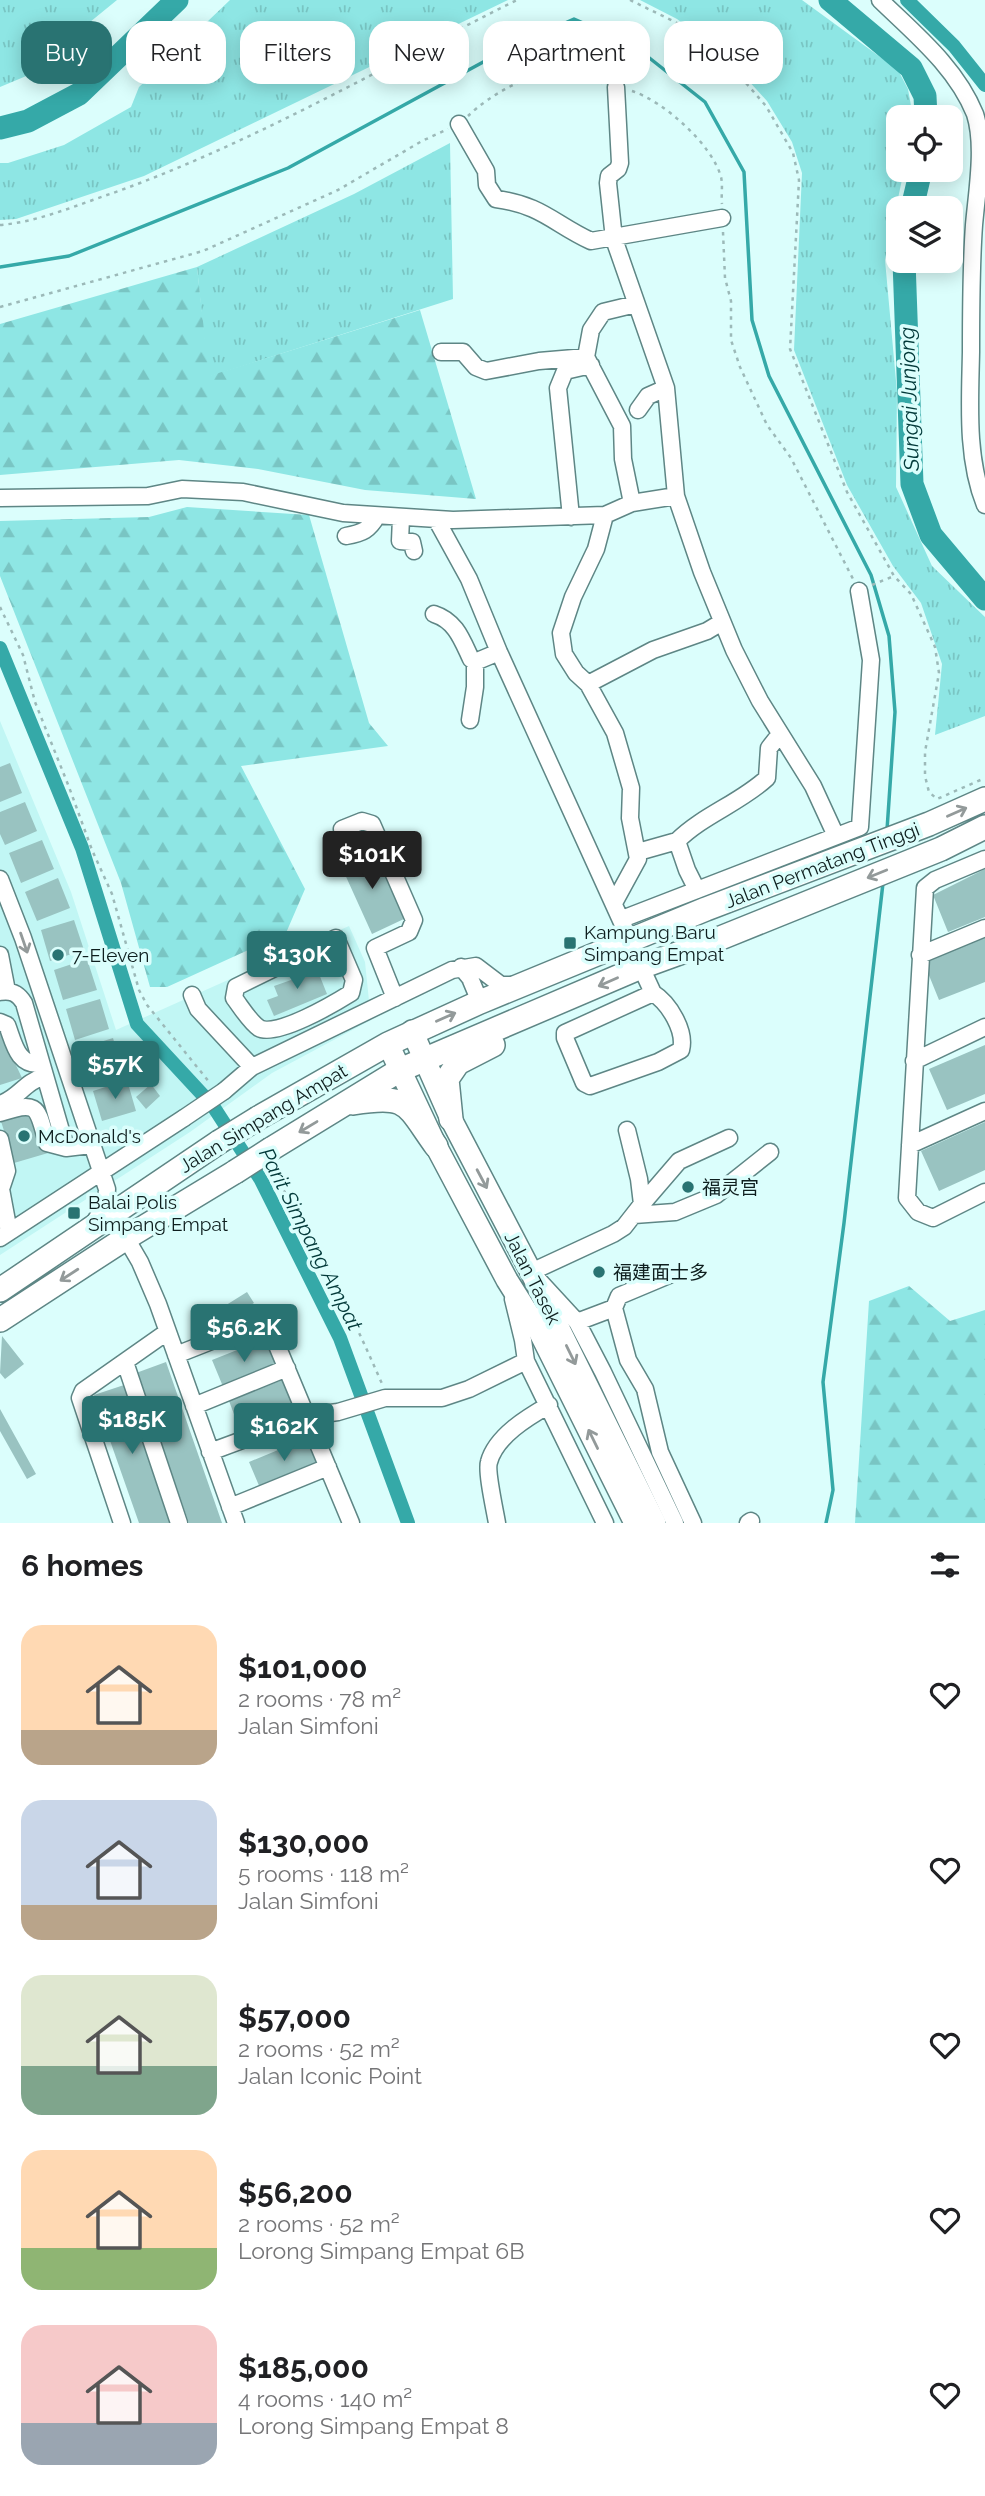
<!DOCTYPE html>
<html lang="en">
<head>
<meta charset="utf-8">
<style>
  body { margin:0; font-family:Raleway,"Noto Sans SC",sans-serif; background:#f2f2f2; color:#202124; height:100vh; display:flex; flex-direction:column; font-size:26px; white-space:nowrap }
  * { box-sizing:border-box; margin:0 }
  p { font-size:23px; color:#757577 }
  .icon { flex:none; width:38px; height:38px; fill:none; stroke:currentColor; stroke-width:2; stroke-linecap:round; stroke-linejoin:round }
  .map { position:relative; height:1523px; overflow:hidden }
  .drawer { display:flex; flex-direction:column; background:#fff; flex:1 }
  .drawer>* { flex:none }
  .guide { position:absolute; left:21px; top:21px; width:943px; height:63px; display:flex; gap:14px }
  .tools { position:absolute; left:886px; top:105px; display:grid; gap:14px }
  .tools a { display:grid; place-items:center; width:77px; height:77px; border-radius:14px; background:#fff; box-shadow:0 4px 18px #0003; font-size:35px }
  .price { position:absolute; translate:-50% -60px; padding:0 16px; border-radius:7px; background:#297372; color:#fff; font-size:23px; line-height:46px; filter:drop-shadow(0 2px 4px #0008) }
  .price::after { content:''; position:absolute; left:50%; top:42px; width:21px; height:16px; margin-left:-10px; background:inherit; clip-path:polygon(0 0,100% 0,50% 100%) }
  .price.current { background:#222; color:#fff }
  ul { padding:0; list-style:none }
  li { display:flex; align-items:center; gap:21px; height:175px; padding:0 21px }
  li span { display:grid; place-items:center; flex:none; width:196px; height:140px; border-radius:21px; color:#555 }
  li>.icon { margin-inline-start:auto }
  span .icon { width:84px; height:84px; fill:#fffc; stroke-width:1 }
  li b { font-size:30px }
  h2 { display:flex; justify-content:space-between; align-items:center; height:84px; padding:0 21px; font-size:30px }
  .pill { padding:0 24px; border-radius:21px; background:#fff; box-shadow:0 4px 18px #0003; font-size:24px; line-height:63px }
  .pill.current { background:#297372; color:#fff }
  .map>svg:first-child { display:block }
</style>
</head>
<body>
<div class="map">
<svg width="985" height="1523" viewBox="0 0 985 1523">
  <defs>
    <pattern id="grass-tufts" width="24" height="20" patternUnits="userSpaceOnUse" patternTransform="scale(1.75)"><rect width="24" height="20" fill="#8ee6e4"/><path d="M3 7l-1-3M5 7V3M7 7l1-3M15 17l-1-3M17 17v-4M19 17l1-3" fill="none" stroke="#79c5c3"/></pattern>
    <pattern id="forest-firs" width="22" height="20" patternUnits="userSpaceOnUse" patternTransform="scale(1.75)"><rect width="22" height="20" fill="#8ee6e4"/><path d="M5 1l3.5 6h-7zM16 11l3.5 6h-7z" fill="#79c5c3"/></pattern>
  </defs>
  <rect width="100%" height="100%" fill="#dbfefc"/>
  <path fill="#c1f6f4" d="M 0,721 L 71,892 L 116,1030 L 349,926 L 365,962 L 371,1020 L 272,1073 L 190,1132 L 0,1255 Z"/>
  <path fill="url(#grass-tufts)" d="M 0,0 L 117,0 L 79,31 L 43,69 L 0,87 Z
    M 230,0 L 508,0 L 144,176 L 16,219 L 0,220 L 0,163 L 8,163 L 64,145 L 131,107 L 139,87 Z
    M 640,0 L 802,0 L 898,70 L 908,89 L 913,117 L 898,117 L 898,170 L 904,170 L 885,260 L 897,392 L 896,487 L 932,566 L 985,617 L 985,716 L 935,735 L 942,664 L 921,603 L 893,566 L 847,485 L 794,350 L 802,173 L 792,142 L 767,101 L 725,55 L 677,19 Z
    M 450,143 L 453,299 L 208,377 L 197,267 L 354,194 Z"/>
  <path fill="url(#forest-firs)" d="M 197,267 L 209,376 L 420,310 L 476,499 L 365,490 L 258,469 L 179,460 L 0,475 L 0,324 Z
    M 187,507 L 309,515 L 369,723 L 388,746 L 241,766 L 305,889 L 286,933 L 167,987 L 150,987 L 121,883 L 0,576 L 0,521 L 149,517 Z
    M 909,1286 L 950,1321 L 985,1310 L 985,1523 L 855,1523 L 869,1301 Z"/>
  <g fill="none" stroke-linecap="round" stroke-linejoin="round">
    <path stroke="#35a9a8" stroke-width="3.5" d="M 0,267 L 69,256 L 288,168 L 509,48 L 574,19 L 633,45 L 705,102 L 744,172 L 752,320 L 769,376 L 871,575 L 889,636 L 895,712 L 887,830
      M 826,1523 L 833,1490 L 823,1382 L 844,1223 L 883,883"/>
    <path stroke="#35a9a8" stroke-width="14" d="M 907,0 L 954,46 L 985,85
      M 0,648 L 82,848 L 137,1024 L 213,1106 L 261,1180 L 340,1338 L 408,1523"/>
    <path stroke="#35a9a8" stroke-width="23" d="M 830,0 L 911,68 L 925,96 L 926,117
      M 0,128 L 28,121 L 79,94 L 177,0
      M 912,208 L 921,170
      M 904,261 L 912,484 L 931,535 L 985,599"/>
  </g>
  <path fill="#99c3c1" d="M 10,763 L 22,793 L 0,802 L 0,767 Z
    M 25,802 L 37,831 L 5,845 L 0,834 L 0,812 Z
    M 42,840 L 54,869 L 21,883 L 9,853 Z
    M 363,848 L 373,869 L 382,865 L 406,918 L 372,934 L 338,859 Z
    M 985,869 L 985,917 L 948,932 L 933,895 Z
    M 58,878 L 70,908 L 37,921 L 25,892 Z
    M 74,920 L 84,950 L 50,961 L 41,930 Z
    M 985,936 L 985,982 L 939,1000 L 924,963 Z
    M 87,959 L 97,990 L 63,1000 L 54,970 Z
    M 302,964 L 306,973 L 317,969 L 327,994 L 274,1016 L 267,1000 L 278,996 L 274,986 L 294,979 L 290,969 Z
    M 100,999 L 109,1029 L 75,1040 L 66,1009 Z
    M 0,1031 L 22,1078 L 0,1085 Z
    M 113,1038 L 122,1069 L 88,1079 L 78,1049 Z
    M 985,1045 L 985,1094 L 947,1110 L 929,1069 Z
    M 127,1080 L 136,1111 L 102,1121 L 93,1091 Z
    M 151,1084 L 160,1096 L 146,1109 L 136,1097 Z
    M 27,1110 L 35,1114 L 48,1153 L 14,1163 L 0,1118 Z
    M 985,1122 L 985,1170 L 939,1191 L 921,1151 Z
    M 247,1292 L 254,1303 L 198,1338 L 191,1327 Z
    M 2,1336 L 24,1364 L 5,1379 L 0,1373 Z
    M 265,1339 L 277,1366 L 224,1389 L 212,1360 Z
    M 166,1362 L 222,1523 L 189,1523 L 136,1373 Z
    M 282,1380 L 293,1407 L 240,1430 L 229,1401 Z
    M 124,1385 L 172,1523 L 139,1523 L 94,1395 Z
    M 0,1409 L 36,1474 L 27,1479 L 0,1431 Z
    M 307,1438 L 319,1464 L 260,1488 L 249,1462 Z"/>
  <g fill="none" stroke-linecap="round" stroke-linejoin="round">
    <g stroke="#5e8685" stroke-width="19">
      <path id="minor" d="M 880,0 C 915,34 956,67 975,114 C 985,145 977,191 974,225 C 971,267 971,310 971,352 C 970,403 966,458 985,505
        M 616,87 L 620,163 L 618,169 L 609,176 L 608,183 L 614,239 L 666,388 L 676,496 L 702,572 L 734,650 L 760,701 L 813,786 L 836,836
        M 459,124 L 486,171 L 487,185 L 496,199 C 542,205 554,224 591,241 L 722,218
        M 441,352 L 463,352 L 476,367 L 486,371 L 539,361 L 586,357
        M 638,410 L 648,396 L 666,388
        M 0,498 L 148,496 L 182,489 L 243,492 L 343,513 L 453,520 L 605,515 L 632,503 L 676,496
        M 632,503 L 623,459 L 622,426 L 586,357 L 591,330 L 603,312 L 636,304
        M 605,515 L 596,549 L 573,597 L 561,633 L 564,654 L 576,673 L 588,684 L 615,733 L 631,788 L 630,818 L 638,859 L 614,903
        M 571,517 L 558,388 L 565,371 L 591,365
        M 401,518 L 400,541 L 412,542 L 414,551
        M 436,519 L 469,579 L 499,652 L 624,927
        M 346,536 C 363,533 369,530 377,516
        M 434,614 C 456,621 462,640 471,659 L 475,662 L 499,652
        M 588,684 L 653,650 L 707,631 L 722,622
        M 470,720 L 475,687 L 475,662
        M 342,829 L 362,821 L 372,824 L 414,920 L 409,932 L 375,948 L 395,998
        M 638,852 L 677,841
        M 985,859 L 935,880 L 925,888 L 907,1198 L 918,1212 L 933,1218 L 985,1192
        M 0,879 L 23,938 L 107,1189 L 106,1203 L 94,1223
        M 697,890 L 687,870 L 677,841 C 703,815 740,803 767,778 L 769,748 L 780,734
        M 622,919 L 860,827 L 871,660 L 859,591
        M 336,938 L 354,980 L 351,993 C 335,1003 276,1038 259,1028 C 250,1022 241,1007 234,998 L 236,987 Z
        M 0,955 L 7,991
        M 920,955 L 985,928
        M 461,967 L 470,978 L 480,1002
        M 641,967 L 653,993 L 565,1033 L 565,1038 L 584,1083 L 590,1086 L 658,1062 L 681,1050 C 686,1031 669,1003 653,993
        M 0,992 C 11,990 18,993 24,1003 L 66,1148 L 91,1145
        M 192,995 L 198,1009 L 252,1067
        M 0,1022 L 7,1025 C 14,1043 17,1066 41,1064
        M 914,1061 L 985,1027
        M 224,1091 L 252,1067 L 452,970 L 476,966 L 501,985 L 516,985
        M 0,1104 C 19,1098 25,1081 44,1077
        M 0,1113 C 39,1100 37,1107 47,1143 L 66,1148
        M 627,1130 L 639,1179 L 642,1204 L 624,1227 L 613,1234 L 531,1272 L 577,1322 L 603,1372 L 675,1523
        M 0,1139 L 7,1171 L 1,1189 L 9,1232
        M 910,1145 L 985,1111
        M 642,1204 L 679,1161 L 729,1138
        M 634,1215 L 675,1212 L 716,1195 L 770,1152
        M 0,1238 L 184,1118
        M 126,1238 L 140,1262 L 158,1304 L 236,1523
        M 669,1275 L 619,1296 L 614,1308 L 628,1360 L 645,1389 L 660,1452 L 693,1523
        M 513,1299 L 523,1340 L 526,1361 L 605,1523
        M 577,1322 L 614,1308
        M 176,1355 L 257,1323 L 266,1325 L 271,1331 L 351,1523
        M 125,1362 L 179,1523
        M 194,1406 L 287,1368
        M 210,1452 L 307,1416 L 338,1412 L 385,1398 L 442,1398 L 469,1389 L 526,1361
        M 230,1507 L 328,1467
        M 122,1523 L 80,1398 L 83,1391 L 167,1332
        M 497,1523 C 495,1511 486,1471 489,1462 C 496,1436 528,1417 549,1405
        M 748,1523 L 751,1521"/>
    </g>
    <g stroke="#5e8685" stroke-width="24">
      <path id="major" d="M 412,1031 L 451,1119 L 531,1272 L 655,1523
        M 388,1044 L 436,1146 L 507,1280 L 539,1331 L 635,1523"/>
    </g>
    <g stroke="#5e8685" stroke-width="26">
      <path id="highway" d="M 353,1103 C 409,1094 405,1103 436,1146
        M 258,1118 L 388,1044 L 480,1002 L 706,909 L 929,824 L 985,799
        M 451,1119 L 447,1079 L 458,1063 L 493,1045
        M 271,1149 L 400,1070 L 641,967 L 718,939 L 941,849 L 985,827
        M 0,1290 L 219,1142
        M 0,1320 L 126,1238 L 235,1172"/>
    </g>
    <path stroke="#9cb9b8" stroke-width="2.5" stroke-dasharray="3.5 5" stroke-linecap="butt" d="M 630,0 L 677,23 L 725,59 L 766,106 L 793,153 L 799,180 L 790,349 L 847,492 L 894,576 L 911,594 L 935,647 L 939,673 L 925,752 L 925,776 L 929,792 L 937,799 L 985,778
      M 632,91 C 663,101 712,144 721,177 C 723,185 721,195 722,204
      M 468,116 C 488,96 535,68 565,73 C 577,74 590,80 602,83
      M 0,225 C 38,222 77,205 113,193 C 253,143 384,66 517,0
      M 723,232 L 725,278 L 731,301 L 731,340 L 740,367 L 767,425 L 791,458 L 853,579
      M 0,307 L 203,251 L 338,190 L 422,141 L 448,129
      M 872,585 L 894,576
      M 0,607 L 23,655 L 35,702 L 69,787 L 92,850 L 112,894 L 139,990 L 147,1005 L 210,1083
      M 270,1169 C 315,1237 350,1311 383,1386"/>
    <use href="#minor" stroke="#fff" stroke-width="16"/>
    <use href="#major" stroke="#fff" stroke-width="21"/>
    <use href="#highway" stroke="#fff" stroke-width="23"/>
    <g stroke="#5e8685" stroke-width="19" stroke-linecap="butt">
      <path id="minor-bridge" d="M 184,1118 L 224,1091"/>
    </g>
    <g stroke="#5e8685" stroke-width="26" stroke-linecap="butt">
      <path id="highway-bridge" d="M 219,1142 L 258,1118
        M 235,1172 L 271,1149"/>
    </g>
    <use href="#minor-bridge" stroke="#fff" stroke-width="16"/>
    <use href="#highway-bridge" stroke="#fff" stroke-width="23"/>
  </g>
  <defs><path id="oneway-shaft" d="M-6 0H5M1.5-3L5.5 0L1.5 3" fill="none" stroke-width="1.6" stroke-linecap="round" stroke-linejoin="round" transform="scale(1.75)"/></defs>
  <g stroke="#939a9a">
    <use href="#oneway-shaft" transform="translate(957 812) rotate(-24)"/>
    <use href="#oneway-shaft" transform="translate(877 874) rotate(158)"/>
    <use href="#oneway-shaft" transform="translate(24 943) rotate(71)"/>
    <use href="#oneway-shaft" transform="translate(608 982) rotate(156)"/>
    <use href="#oneway-shaft" transform="translate(446 1017) rotate(-24)"/>
    <use href="#oneway-shaft" transform="translate(308 1127) rotate(149)"/>
    <use href="#oneway-shaft" transform="translate(482 1179) rotate(62)"/>
    <use href="#oneway-shaft" transform="translate(69 1275) rotate(147)"/>
    <use href="#oneway-shaft" transform="translate(571 1355) rotate(64)"/>
    <use href="#oneway-shaft" transform="translate(593 1439) rotate(-116)"/>
  </g>
  <g fill="#297372" stroke="#dbfefc" stroke-width="2.5">
    <rect x="563" y="936" width="14" height="14" rx="3.5"/>
    <circle cx="58" cy="955" r="7"/>
    <circle cx="24" cy="1136" r="7"/>
    <circle cx="688" cy="1187" r="7"/>
    <rect x="67" y="1206" width="14" height="14" rx="3.5"/>
    <circle cx="599" cy="1272" r="7"/>
  </g>
  <g text-anchor="middle" dominant-baseline="central" stroke-width="7" stroke-linejoin="round" paint-order="stroke">
    <g font-size="19" fill="#0e1e1e" stroke="#dbfefc">
      <text transform="translate(822 865) rotate(-21)">Jalan Permatang Tinggi</text>
      <text transform="translate(263 1118) rotate(-31)">Jalan Simpang Ampat</text>
      <text transform="translate(533 1278) rotate(63)">Jalan Tasek</text>
    </g>
    <g font-size="19" fill="#0e1e1e" stroke="#dbfefc" text-anchor="start">
      <text x="584" y="932">Kampung Baru<tspan x="584" dy="22">Simpang Empat</tspan></text>
      <text x="72" y="955">7-Eleven</text>
      <text x="38" y="1136">McDonald's</text>
      <text x="702" y="1187">福灵宫</text>
      <text x="88" y="1202">Balai Polis<tspan x="88" dy="22">Simpang Empat</tspan></text>
      <text x="613" y="1272">福建面士多</text>
    </g>
    <g font-size="21" font-style="italic" fill="#023939" stroke="#dbfefc">
      <text transform="translate(909 399) rotate(-92)">Sungai Junjong</text>
      <text transform="translate(311 1239) rotate(63)">Parit Simpang Ampat</text>
    </g>
  </g>
</svg>
<div class="tools">
<a><svg class="icon" aria-label="locate" viewBox="0 0 24 24"><circle cx="12" cy="12" r="6"/><path d="M12 2v4M12 18v4M2 12h4M18 12h4"/></svg></a>
<a><svg class="icon" aria-label="layers" viewBox="0 0 24 24"><path d="M12 4l9 5-9 5-9-5zM3 14l9 5 9-5"/></svg></a>
</div>
<b class="price current" style="left:372px;top:891px">$101K</b>
<b class="price" style="left:297px;top:991px">$130K</b>
<b class="price" style="left:115px;top:1101px">$57K</b>
<b class="price" style="left:244px;top:1364px">$56.2K</b>
<b class="price" style="left:132px;top:1456px">$185K</b>
<b class="price" style="left:284px;top:1463px">$162K</b>
<div class="guide">
<a class="pill current">Buy</a>
<a class="pill">Rent</a>
<a class="pill">Filters</a>
<a class="pill">New</a>
<a class="pill">Apartment</a>
<a class="pill">House</a>
</div>
</div>
<section class="drawer">
<h2>6 homes<svg class="icon" aria-label="filters" viewBox="0 0 24 24"><path d="M4 7h16M4 17h16"/><circle cx="9" cy="7" r="2"/><circle cx="15" cy="17" r="2"/></svg></h2>
<ul>
<li><span style="background:linear-gradient(#ffd9b3 75%,#b9a48a 0)"><svg class="icon" aria-label="home" viewBox="0 0 24 24"><path d="M3 11l9-7 9 7M6 9v11h12V9"/></svg></span><div><b>$101,000</b><p>2 rooms · 78 m²</p><p>Jalan Simfoni</p></div><svg class="icon" aria-label="heart" viewBox="0 0 24 24"><path d="M12 20l-8-8c-3-5 5-10 8-4 3-6 11-1 8 4z"/></svg></li>
<li><span style="background:linear-gradient(#c9d6e8 75%,#b9a48a 0)"><svg class="icon" aria-label="home" viewBox="0 0 24 24"><path d="M3 11l9-7 9 7M6 9v11h12V9"/></svg></span><div><b>$130,000</b><p>5 rooms · 118 m²</p><p>Jalan Simfoni</p></div><svg class="icon" aria-label="heart" viewBox="0 0 24 24"><path d="M12 20l-8-8c-3-5 5-10 8-4 3-6 11-1 8 4z"/></svg></li>
<li><span style="background:linear-gradient(#dfe7d0 65%,#7fa58c 0)"><svg class="icon" aria-label="home" viewBox="0 0 24 24"><path d="M3 11l9-7 9 7M6 9v11h12V9"/></svg></span><div><b>$57,000</b><p>2 rooms · 52 m²</p><p>Jalan Iconic Point</p></div><svg class="icon" aria-label="heart" viewBox="0 0 24 24"><path d="M12 20l-8-8c-3-5 5-10 8-4 3-6 11-1 8 4z"/></svg></li>
<li><span style="background:linear-gradient(#ffd9b3 70%,#8fb573 0)"><svg class="icon" aria-label="home" viewBox="0 0 24 24"><path d="M3 11l9-7 9 7M6 9v11h12V9"/></svg></span><div><b>$56,200</b><p>2 rooms · 52 m²</p><p>Lorong Simpang Empat 6B</p></div><svg class="icon" aria-label="heart" viewBox="0 0 24 24"><path d="M12 20l-8-8c-3-5 5-10 8-4 3-6 11-1 8 4z"/></svg></li>
<li><span style="background:linear-gradient(#f6c9c9 70%,#9aa5b1 0)"><svg class="icon" aria-label="home" viewBox="0 0 24 24"><path d="M3 11l9-7 9 7M6 9v11h12V9"/></svg></span><div><b>$185,000</b><p>4 rooms · 140 m²</p><p>Lorong Simpang Empat 8</p></div><svg class="icon" aria-label="heart" viewBox="0 0 24 24"><path d="M12 20l-8-8c-3-5 5-10 8-4 3-6 11-1 8 4z"/></svg></li>
</ul>
</section>
</body>
</html>
